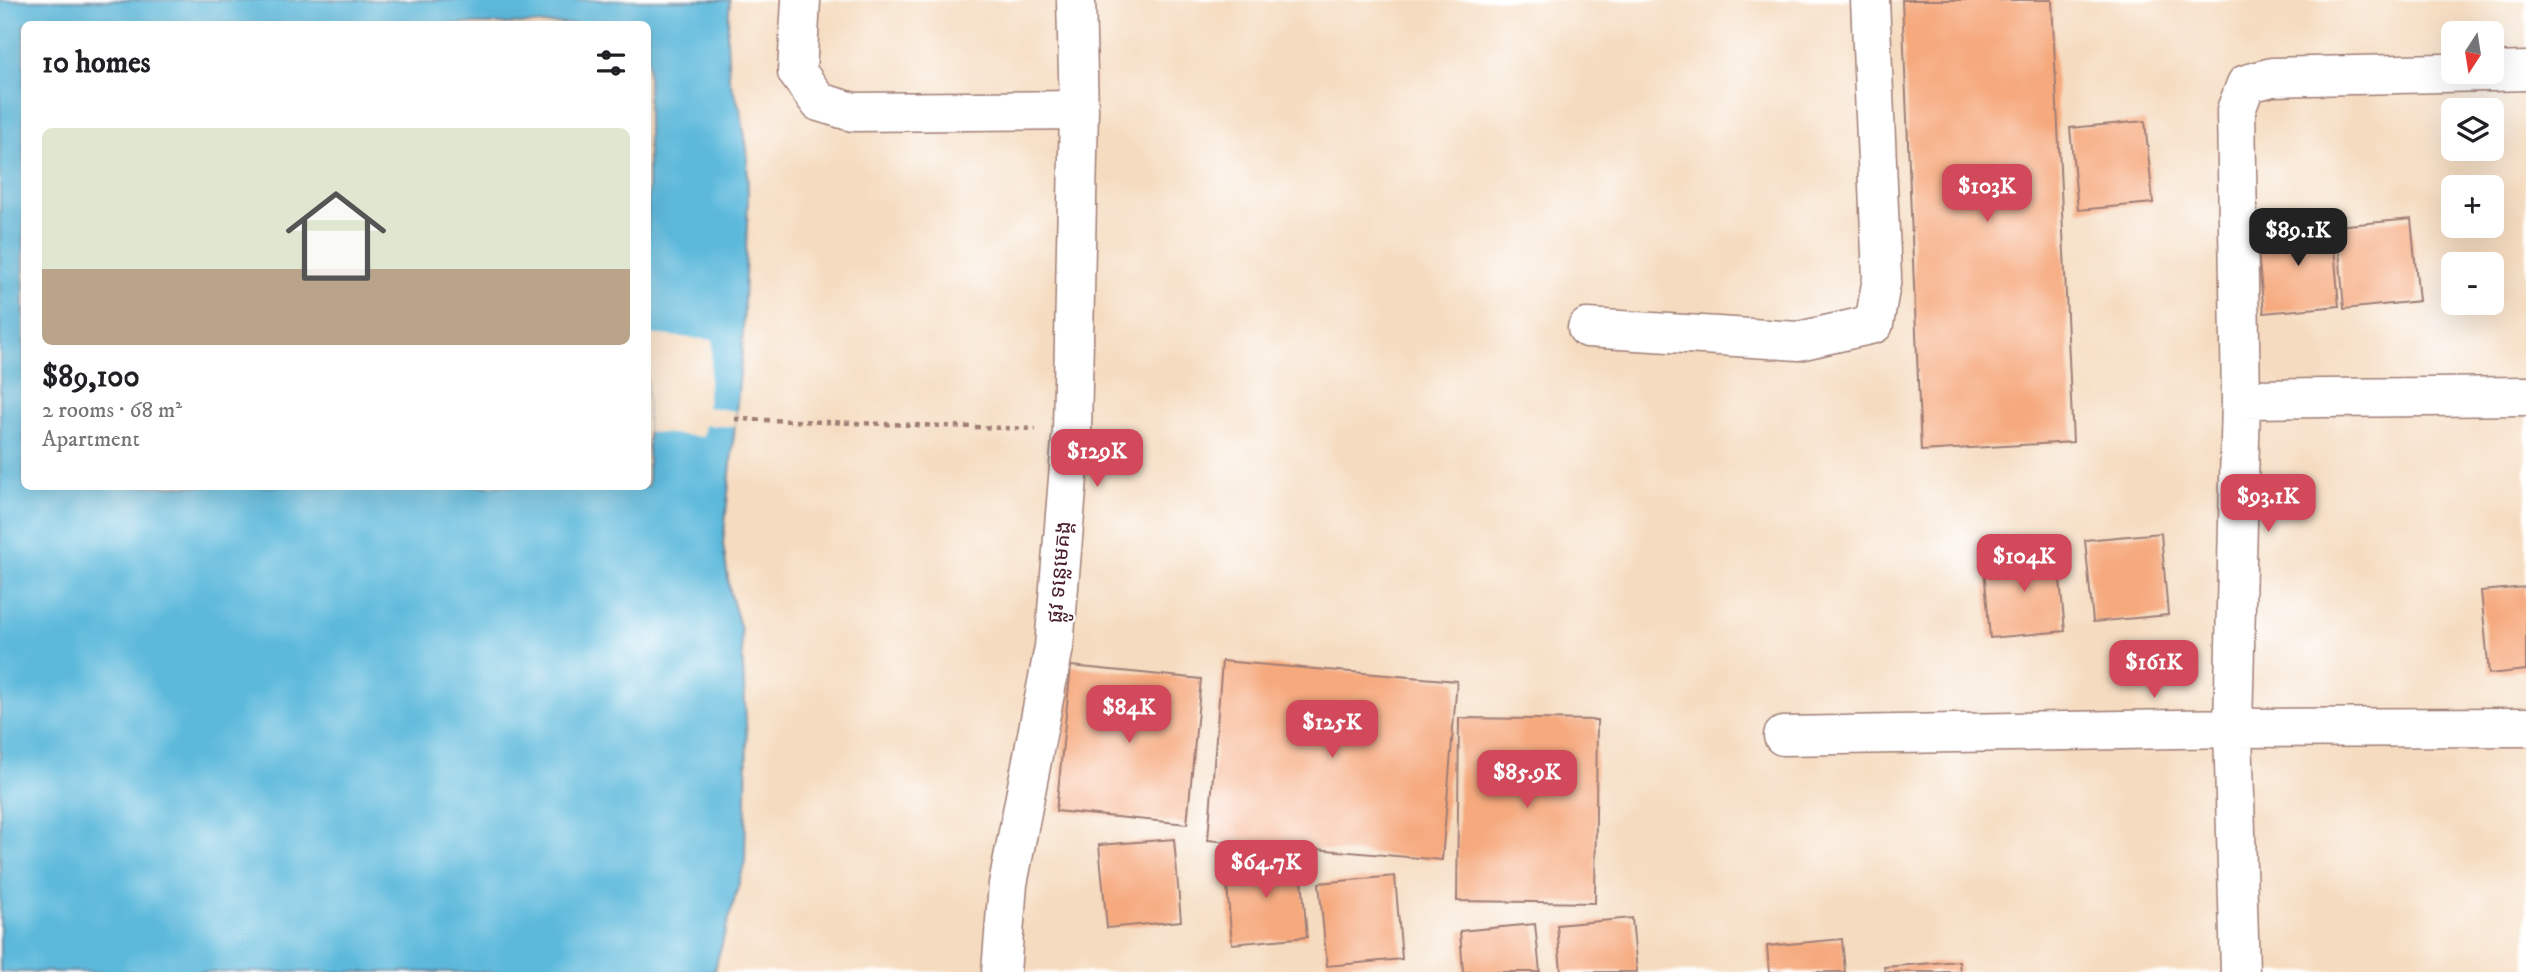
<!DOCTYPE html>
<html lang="en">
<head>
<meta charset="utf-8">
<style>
  body { margin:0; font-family:"IM FELL DW Pica","Noto Sans Khmer",serif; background:#f6f6f6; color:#202124; height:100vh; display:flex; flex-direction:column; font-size:26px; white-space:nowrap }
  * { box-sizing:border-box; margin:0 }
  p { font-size:23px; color:#757577 }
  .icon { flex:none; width:38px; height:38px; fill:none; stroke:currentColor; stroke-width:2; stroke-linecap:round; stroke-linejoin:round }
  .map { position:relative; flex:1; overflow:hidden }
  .panel { position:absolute; left:21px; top:21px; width:630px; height:469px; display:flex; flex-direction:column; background:#fff; border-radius:10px; box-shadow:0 7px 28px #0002 }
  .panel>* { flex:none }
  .needle { width:46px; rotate:192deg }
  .controls { position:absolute; left:2441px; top:21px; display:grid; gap:14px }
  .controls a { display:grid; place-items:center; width:63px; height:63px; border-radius:10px; background:#fff; box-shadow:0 7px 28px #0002; font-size:35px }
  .price { position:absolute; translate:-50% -60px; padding:0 16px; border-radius:14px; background:#d1495b; color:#fff; font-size:23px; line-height:46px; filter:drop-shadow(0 2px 4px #0008) }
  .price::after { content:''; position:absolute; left:50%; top:42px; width:21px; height:16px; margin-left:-10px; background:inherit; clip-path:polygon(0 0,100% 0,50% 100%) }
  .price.current { background:#222; color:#fff }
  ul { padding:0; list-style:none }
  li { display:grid; align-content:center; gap:14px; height:371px; padding:0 21px }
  li span { display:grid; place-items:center; height:217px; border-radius:10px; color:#555 }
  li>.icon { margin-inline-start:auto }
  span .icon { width:126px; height:126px; fill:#fffc; stroke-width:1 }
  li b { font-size:30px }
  h2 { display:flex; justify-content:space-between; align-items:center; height:84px; padding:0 21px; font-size:30px }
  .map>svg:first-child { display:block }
</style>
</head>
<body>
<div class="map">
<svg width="2526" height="972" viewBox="0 0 2526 972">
  <rect width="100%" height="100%" fill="#fff"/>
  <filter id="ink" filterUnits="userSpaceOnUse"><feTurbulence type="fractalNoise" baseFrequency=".0143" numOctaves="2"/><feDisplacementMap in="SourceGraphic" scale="14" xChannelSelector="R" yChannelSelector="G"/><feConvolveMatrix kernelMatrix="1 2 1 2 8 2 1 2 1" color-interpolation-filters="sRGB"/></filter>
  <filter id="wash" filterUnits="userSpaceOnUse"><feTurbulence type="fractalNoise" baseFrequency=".00686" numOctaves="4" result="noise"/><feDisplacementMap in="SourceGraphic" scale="28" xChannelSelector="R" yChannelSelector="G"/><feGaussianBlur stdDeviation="1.57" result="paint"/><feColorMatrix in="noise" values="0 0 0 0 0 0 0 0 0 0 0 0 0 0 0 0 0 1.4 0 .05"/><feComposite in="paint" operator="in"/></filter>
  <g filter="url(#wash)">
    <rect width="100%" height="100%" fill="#f5dcc0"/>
    <path fill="#5db9db" stroke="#546c83" stroke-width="2" fill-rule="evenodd" d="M 0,0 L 730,0 L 727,38 L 729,79 L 740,108 L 747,149 L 748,199 L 742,353 L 723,544 L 730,592 L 741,630 L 747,741 L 745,862 L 714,972 L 0,972 ZM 24,24 L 648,24 L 648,486 L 24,486 Z"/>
    <path fill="#f5dcc0" d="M 648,334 L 713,340 L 707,407 L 736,411 L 734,427 L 705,425 L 703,437 L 648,432 Z"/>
    <g id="blocks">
      <path fill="#f6a97d" d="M 1902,0 L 2052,0 L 2073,442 L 1921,451 Z
        M 2145,121 L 2153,203 L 2078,210 L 2070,128 Z
        M 2411,219 L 2419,301 L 2344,309 L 2337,226 Z
        M 2332,223 L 2339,306 L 2264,313 L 2256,231 Z
        M 2161,533 L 2168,615 L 2093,622 L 2085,540 Z
        M 2057,549 L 2065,631 L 1990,638 L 1983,556 Z
        M 2526,587 L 2526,670 L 2489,674 L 2481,591 Z
        M 1222,661 L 1457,681 L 1442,860 L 1208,840 Z
        M 1071,666 L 1201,679 L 1187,824 L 1056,811 Z
        M 1459,718 L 1597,720 L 1595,903 L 1457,901 Z
        M 1174,839 L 1181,921 L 1107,928 L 1099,845 Z
        M 1300,855 L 1307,937 L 1232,944 L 1225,862 Z
        M 1395,876 L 1402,959 L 1327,966 L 1319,883 Z
        M 1632,918 L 1637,972 L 1561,972 L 1557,925 Z
        M 1535,924 L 1540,972 L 1463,972 L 1460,931 Z
        M 1842,939 L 1845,972 L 1769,972 L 1767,946 Z
        M 1959,961 L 1960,972 L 1885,972 L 1884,967 Z"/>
    </g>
  </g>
  <g filter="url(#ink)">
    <use href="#blocks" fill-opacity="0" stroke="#a07e76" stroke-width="2"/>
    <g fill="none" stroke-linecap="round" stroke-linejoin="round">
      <g stroke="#a07e76" stroke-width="41">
        <path id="minor" d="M 801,0 L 797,72 L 819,102 L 853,112 L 1079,110
          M 2492,72 L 2526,71
          M 1587,328 L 1799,341 L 1874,324 L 1882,278 L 1870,0
          M 2241,399 L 2526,396
          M 1783,736 L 2233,728 L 2526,727
          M 1001,972 L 1008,884 L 1054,647 L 1072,430 L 1079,110 L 1076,0
          M 2240,972 L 2233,728 L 2241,399 L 2236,110 L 2246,84 L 2272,77 L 2487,72"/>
      </g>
      <path stroke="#a07e76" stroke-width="4.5" stroke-dasharray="5 5" stroke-linecap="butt" d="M 735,419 L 1036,429"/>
      <use href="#minor" stroke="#fff" stroke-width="38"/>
    </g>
  </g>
  <g text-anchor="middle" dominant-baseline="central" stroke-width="5" stroke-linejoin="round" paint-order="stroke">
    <g font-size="21" fill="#4a1f2b" stroke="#fff">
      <text transform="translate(1060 572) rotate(-85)">ផ្លូវ ទន្លេមេគង្គ</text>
    </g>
  </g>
</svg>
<div class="controls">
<a><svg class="needle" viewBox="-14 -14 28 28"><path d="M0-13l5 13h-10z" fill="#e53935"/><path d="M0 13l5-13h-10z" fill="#757577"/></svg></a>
<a><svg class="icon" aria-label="layers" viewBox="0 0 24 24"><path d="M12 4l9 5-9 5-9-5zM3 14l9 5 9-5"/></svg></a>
<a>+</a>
<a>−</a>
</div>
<b class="price" style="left:1987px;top:224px">$103K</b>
<b class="price current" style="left:2298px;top:268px">$89.1K</b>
<b class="price" style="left:1097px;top:489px">$129K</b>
<b class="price" style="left:2268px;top:534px">$93.1K</b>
<b class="price" style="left:2024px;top:594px">$104K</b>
<b class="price" style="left:2154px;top:700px">$161K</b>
<b class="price" style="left:1129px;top:745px">$84K</b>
<b class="price" style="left:1332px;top:760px">$125K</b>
<b class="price" style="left:1527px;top:810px">$85.9K</b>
<b class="price" style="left:1266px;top:900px">$64.7K</b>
<section class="panel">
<h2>10 homes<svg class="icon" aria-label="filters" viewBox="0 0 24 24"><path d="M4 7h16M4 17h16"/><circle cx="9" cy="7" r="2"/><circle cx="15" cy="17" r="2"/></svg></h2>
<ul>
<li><span style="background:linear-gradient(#dfe7d0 65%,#b9a48a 0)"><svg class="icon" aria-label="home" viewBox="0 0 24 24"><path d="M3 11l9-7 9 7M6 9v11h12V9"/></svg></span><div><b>$89,100</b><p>2 rooms · 68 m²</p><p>Apartment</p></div></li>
</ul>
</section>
</div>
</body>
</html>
